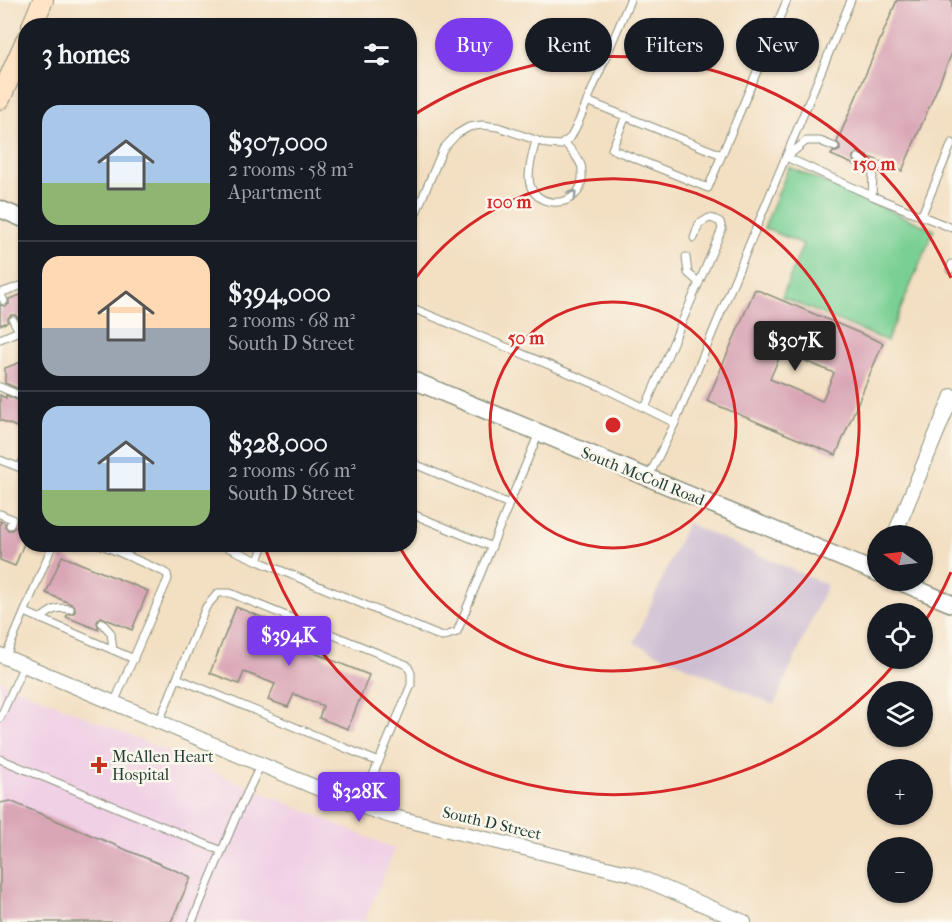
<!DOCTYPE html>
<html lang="en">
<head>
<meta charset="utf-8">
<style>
  body { margin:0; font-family:"IM FELL French Canon",serif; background:#242831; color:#f1f3f6; height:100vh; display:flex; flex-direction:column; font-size:22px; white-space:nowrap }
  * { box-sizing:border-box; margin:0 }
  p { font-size:20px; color:#9ea1a6 }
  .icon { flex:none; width:33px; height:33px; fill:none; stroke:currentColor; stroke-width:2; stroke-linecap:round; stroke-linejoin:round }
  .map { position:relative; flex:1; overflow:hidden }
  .sheet { position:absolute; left:18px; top:18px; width:399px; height:534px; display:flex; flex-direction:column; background:#171b24; border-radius:24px; box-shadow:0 2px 4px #0004 }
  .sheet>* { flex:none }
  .banner { position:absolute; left:435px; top:18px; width:426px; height:54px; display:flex; gap:12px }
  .needle { width:39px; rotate:284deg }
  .buttons { position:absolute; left:867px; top:525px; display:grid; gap:12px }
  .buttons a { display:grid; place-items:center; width:66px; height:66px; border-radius:50%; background:#171b24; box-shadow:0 2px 4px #0004; font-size:30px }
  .price { position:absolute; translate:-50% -51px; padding:0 14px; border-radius:6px; background:#7c3aed; color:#fff; font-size:20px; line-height:39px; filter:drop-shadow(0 2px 3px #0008) }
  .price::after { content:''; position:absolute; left:50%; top:36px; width:18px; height:14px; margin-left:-9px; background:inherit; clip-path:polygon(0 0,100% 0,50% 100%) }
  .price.active { background:#222; color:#fff }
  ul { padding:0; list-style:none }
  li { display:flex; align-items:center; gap:18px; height:150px; padding:0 24px }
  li+li { border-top:2px solid #363941 }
  li span { display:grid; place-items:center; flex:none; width:168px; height:120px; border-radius:18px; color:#555 }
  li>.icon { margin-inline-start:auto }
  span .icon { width:72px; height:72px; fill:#fffc; stroke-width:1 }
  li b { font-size:26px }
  h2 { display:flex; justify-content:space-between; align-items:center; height:72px; padding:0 24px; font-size:26px }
  .chip { padding:0 21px; border-radius:27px; background:#171b24; box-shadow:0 2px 4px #0004; font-size:21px; line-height:54px }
  .chip.active { background:#7c3aed; color:#fff }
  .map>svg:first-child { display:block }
</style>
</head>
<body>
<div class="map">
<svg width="952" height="922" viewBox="0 0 952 922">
  <rect width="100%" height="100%" fill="#fbf7ec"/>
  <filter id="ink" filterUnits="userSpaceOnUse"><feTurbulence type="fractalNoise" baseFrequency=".0167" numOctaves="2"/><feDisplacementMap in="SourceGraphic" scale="12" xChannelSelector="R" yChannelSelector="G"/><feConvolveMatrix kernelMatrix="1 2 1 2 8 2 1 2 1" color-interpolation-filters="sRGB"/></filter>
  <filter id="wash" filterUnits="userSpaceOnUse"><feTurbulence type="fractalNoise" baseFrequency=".008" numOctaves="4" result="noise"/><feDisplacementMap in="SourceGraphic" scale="24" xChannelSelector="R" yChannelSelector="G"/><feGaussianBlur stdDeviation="1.35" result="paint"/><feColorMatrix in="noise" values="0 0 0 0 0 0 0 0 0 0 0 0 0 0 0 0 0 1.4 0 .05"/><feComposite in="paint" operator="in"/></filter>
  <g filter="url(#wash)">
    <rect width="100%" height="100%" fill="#f3dfc2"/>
    <path fill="#f0d0e5" d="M 0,680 L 395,849 L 364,922 L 0,922 Z"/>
    <path fill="#cebed2" d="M 687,523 L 827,585 L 774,705 L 634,643 Z"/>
    <path fill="#7ad094" stroke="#4c8664" stroke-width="1.5" d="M 789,167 L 934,230 L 887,341 L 782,297 L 803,244 L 764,228 Z"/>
    <g id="blocks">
      <path fill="#d9a6b6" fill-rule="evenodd" d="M 897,0 L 952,0 L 952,53 L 902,171 L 858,152 L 853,156 L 853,160 L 856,163 L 855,165 L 831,155 L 833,152 L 836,152 L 840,150 L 840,146 L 837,142 Z
        M 755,289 L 883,343 L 836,455 L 707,401 ZM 782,351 L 834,373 L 822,401 L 770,379 Z
        M 26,293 L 26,315 L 18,318 L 15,315 L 11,315 L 8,318 L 8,322 L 0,325 L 0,305 L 6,306 L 9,304 L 9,299 Z
        M 26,360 L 26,392 L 5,383 L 5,368 Z
        M 0,395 L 6,398 L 6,395 L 26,404 L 26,431 L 0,420 Z
        M 0,521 L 5,523 L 5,527 L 8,530 L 12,530 L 15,527 L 26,531 L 26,538 L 15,566 L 0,560 Z
        M 62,556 L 148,591 L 132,630 L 101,617 L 97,622 L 99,630 L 66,617 L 68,614 L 72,614 L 75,612 L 75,608 L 74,605 L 46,593 Z
        M 236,607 L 317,639 L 312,652 L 369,675 L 348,729 L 319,718 L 323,706 L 294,694 L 288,707 L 268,700 L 275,684 L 244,672 L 239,684 L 210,673 Z
        M 10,801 L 191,877 L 171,922 L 0,922 L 0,803 Z"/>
    </g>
  </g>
  <g filter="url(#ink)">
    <use href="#blocks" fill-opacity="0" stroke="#898e7b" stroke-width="1.5"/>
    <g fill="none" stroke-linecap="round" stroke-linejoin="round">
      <g stroke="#898e7b" stroke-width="9">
        <path id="service" d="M 226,26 L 226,25
          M 587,101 L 722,155
          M 626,116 L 612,149 L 708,188 L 787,0
          M 536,140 C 533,152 529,165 529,177 C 529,211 584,211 582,175 C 582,173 582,167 581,165 C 578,157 570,149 564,142
          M 788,156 L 806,141 L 820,141 L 835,147
          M 786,157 L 872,196 L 952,228
          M 858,158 L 869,164 L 873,175 L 872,196
          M 921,217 L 952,143
          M 410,227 L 443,149 L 457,134 L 469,127 L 482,125 L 498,127 L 547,144 L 561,145 L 571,137 L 578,123 L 630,0
          M 686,257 L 688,273 L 699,283
          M 950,270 L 952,264
          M 0,293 L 26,284
          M 0,293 L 4,301
          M 410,307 L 602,387 L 675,423
          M 13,320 L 19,331
          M 0,339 L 26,328
          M 0,387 L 26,398
          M 645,408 L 722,229 L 720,222 L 714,219 L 709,218 L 699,224 L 694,238
          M 0,460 L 26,470
          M 410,462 L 509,504 L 539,433
          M 20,468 L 26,453
          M 648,478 L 675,423 L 851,0
          M 410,513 L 492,547
          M 0,514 L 12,519 L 10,525
          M 100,544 L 162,571 L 167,574 L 168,579 L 114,703
          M 220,544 L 258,561 L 264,544
          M 258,561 L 442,637 L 457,632 L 509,504
          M 25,612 L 134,659
          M 40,619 C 51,611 55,606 70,609
          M 102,623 L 111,633 L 113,650
          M 5,658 L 53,544
          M 177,678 L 379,762
          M 0,718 L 24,665
          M 159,722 L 206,607 L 218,593 L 230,593 L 407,665 L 411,673 L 411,685 L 360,806
          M 0,759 L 222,851
          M 192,922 L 239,810 L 260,766"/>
      </g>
      <g stroke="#898e7b" stroke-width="16">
        <path id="minor" d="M 894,536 L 952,396
          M 0,655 L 360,806 L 394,817 L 632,874 L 744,922"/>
      </g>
      <g stroke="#898e7b" stroke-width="19">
        <path id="tertiary" d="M 0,209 L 26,220
          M 410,379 L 878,573
          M 896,580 L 952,604"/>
      </g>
      <g stroke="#898e7b" stroke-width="22">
        <path id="secondary" d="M 32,26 L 43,0
          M 0,99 L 26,40"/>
      </g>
      <use href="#service" stroke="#fff" stroke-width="7"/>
      <use href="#minor" stroke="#fff" stroke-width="14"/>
      <use href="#tertiary" stroke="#fff" stroke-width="16"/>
      <use href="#secondary" stroke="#ffe4c6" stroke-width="20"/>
    </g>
    <defs><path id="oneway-chevron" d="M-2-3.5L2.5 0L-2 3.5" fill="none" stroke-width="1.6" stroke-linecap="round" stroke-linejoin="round" transform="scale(1.5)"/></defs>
    <use stroke="#8f9e9a" href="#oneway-chevron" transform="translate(573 194) rotate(-47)"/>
  </g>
  <g fill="none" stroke="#d62828" stroke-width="3">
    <circle cx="613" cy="425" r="123"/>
    <path d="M410 286A246 246 0 1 1 399 546"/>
    <path d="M951 572A369 369 0 0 1 924 623M898 660A369 369 0 0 1 264 545M412 116A369 369 0 0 1 951 278"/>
  </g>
  <path fill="#c8321e" stroke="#fbf7ec" stroke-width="2" d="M96 756h6v6h6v6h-6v6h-6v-6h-6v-6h6z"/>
  <g text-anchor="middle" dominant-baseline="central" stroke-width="5" stroke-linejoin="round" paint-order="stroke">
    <g font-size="16" fill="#1f3d34" stroke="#fbf7ec">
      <text transform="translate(643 476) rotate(22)">South McColl Road</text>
      <text transform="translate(492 823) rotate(13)">South D Street</text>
    </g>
    <g font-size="16" fill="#1f3d34" stroke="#fbf7ec" text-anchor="start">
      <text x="112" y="756">McAllen Heart<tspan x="112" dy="18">Hospital</tspan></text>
    </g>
  </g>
  <circle cx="613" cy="425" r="9" fill="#d62828" stroke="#fbf7ec" stroke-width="3"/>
  <g font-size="18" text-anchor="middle" font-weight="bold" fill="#d62828" stroke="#fbf7ec" stroke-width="5" stroke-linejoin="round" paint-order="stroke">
    <text x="874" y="170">150 m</text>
    <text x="509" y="208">100 m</text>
    <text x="526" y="344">50 m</text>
  </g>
</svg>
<div class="buttons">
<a><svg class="needle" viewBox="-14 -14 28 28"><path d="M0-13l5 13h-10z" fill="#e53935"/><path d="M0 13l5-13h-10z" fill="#9ea1a6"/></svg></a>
<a><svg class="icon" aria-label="locate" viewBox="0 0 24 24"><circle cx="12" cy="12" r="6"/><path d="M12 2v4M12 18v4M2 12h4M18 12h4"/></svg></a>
<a><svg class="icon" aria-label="layers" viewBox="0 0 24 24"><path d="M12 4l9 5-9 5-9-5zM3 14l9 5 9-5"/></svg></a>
<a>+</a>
<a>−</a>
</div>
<b class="price active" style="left:795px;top:372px">$307K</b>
<b class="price" style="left:289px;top:667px">$394K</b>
<b class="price" style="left:359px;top:823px">$328K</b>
<div class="banner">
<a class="chip active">Buy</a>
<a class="chip">Rent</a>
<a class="chip">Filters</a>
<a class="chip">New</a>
</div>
<section class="sheet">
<h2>3 homes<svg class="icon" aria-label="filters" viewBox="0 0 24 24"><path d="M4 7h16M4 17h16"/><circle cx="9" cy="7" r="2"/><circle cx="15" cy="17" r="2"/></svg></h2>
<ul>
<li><span style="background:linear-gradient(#a9c7e8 65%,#8fb573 0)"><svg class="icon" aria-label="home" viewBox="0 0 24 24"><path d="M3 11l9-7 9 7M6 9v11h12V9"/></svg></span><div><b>$307,000</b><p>2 rooms · 58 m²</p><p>Apartment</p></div></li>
<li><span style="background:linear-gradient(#ffd9b3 60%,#9aa5b1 0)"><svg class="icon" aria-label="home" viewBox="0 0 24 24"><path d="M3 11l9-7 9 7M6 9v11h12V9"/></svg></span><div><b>$394,000</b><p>2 rooms · 68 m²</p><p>South D Street</p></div></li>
<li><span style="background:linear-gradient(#a9c7e8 70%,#8fb573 0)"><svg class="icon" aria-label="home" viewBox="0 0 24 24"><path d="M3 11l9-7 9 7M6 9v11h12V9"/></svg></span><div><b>$328,000</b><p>2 rooms · 66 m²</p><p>South D Street</p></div></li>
</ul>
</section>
</div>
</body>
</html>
